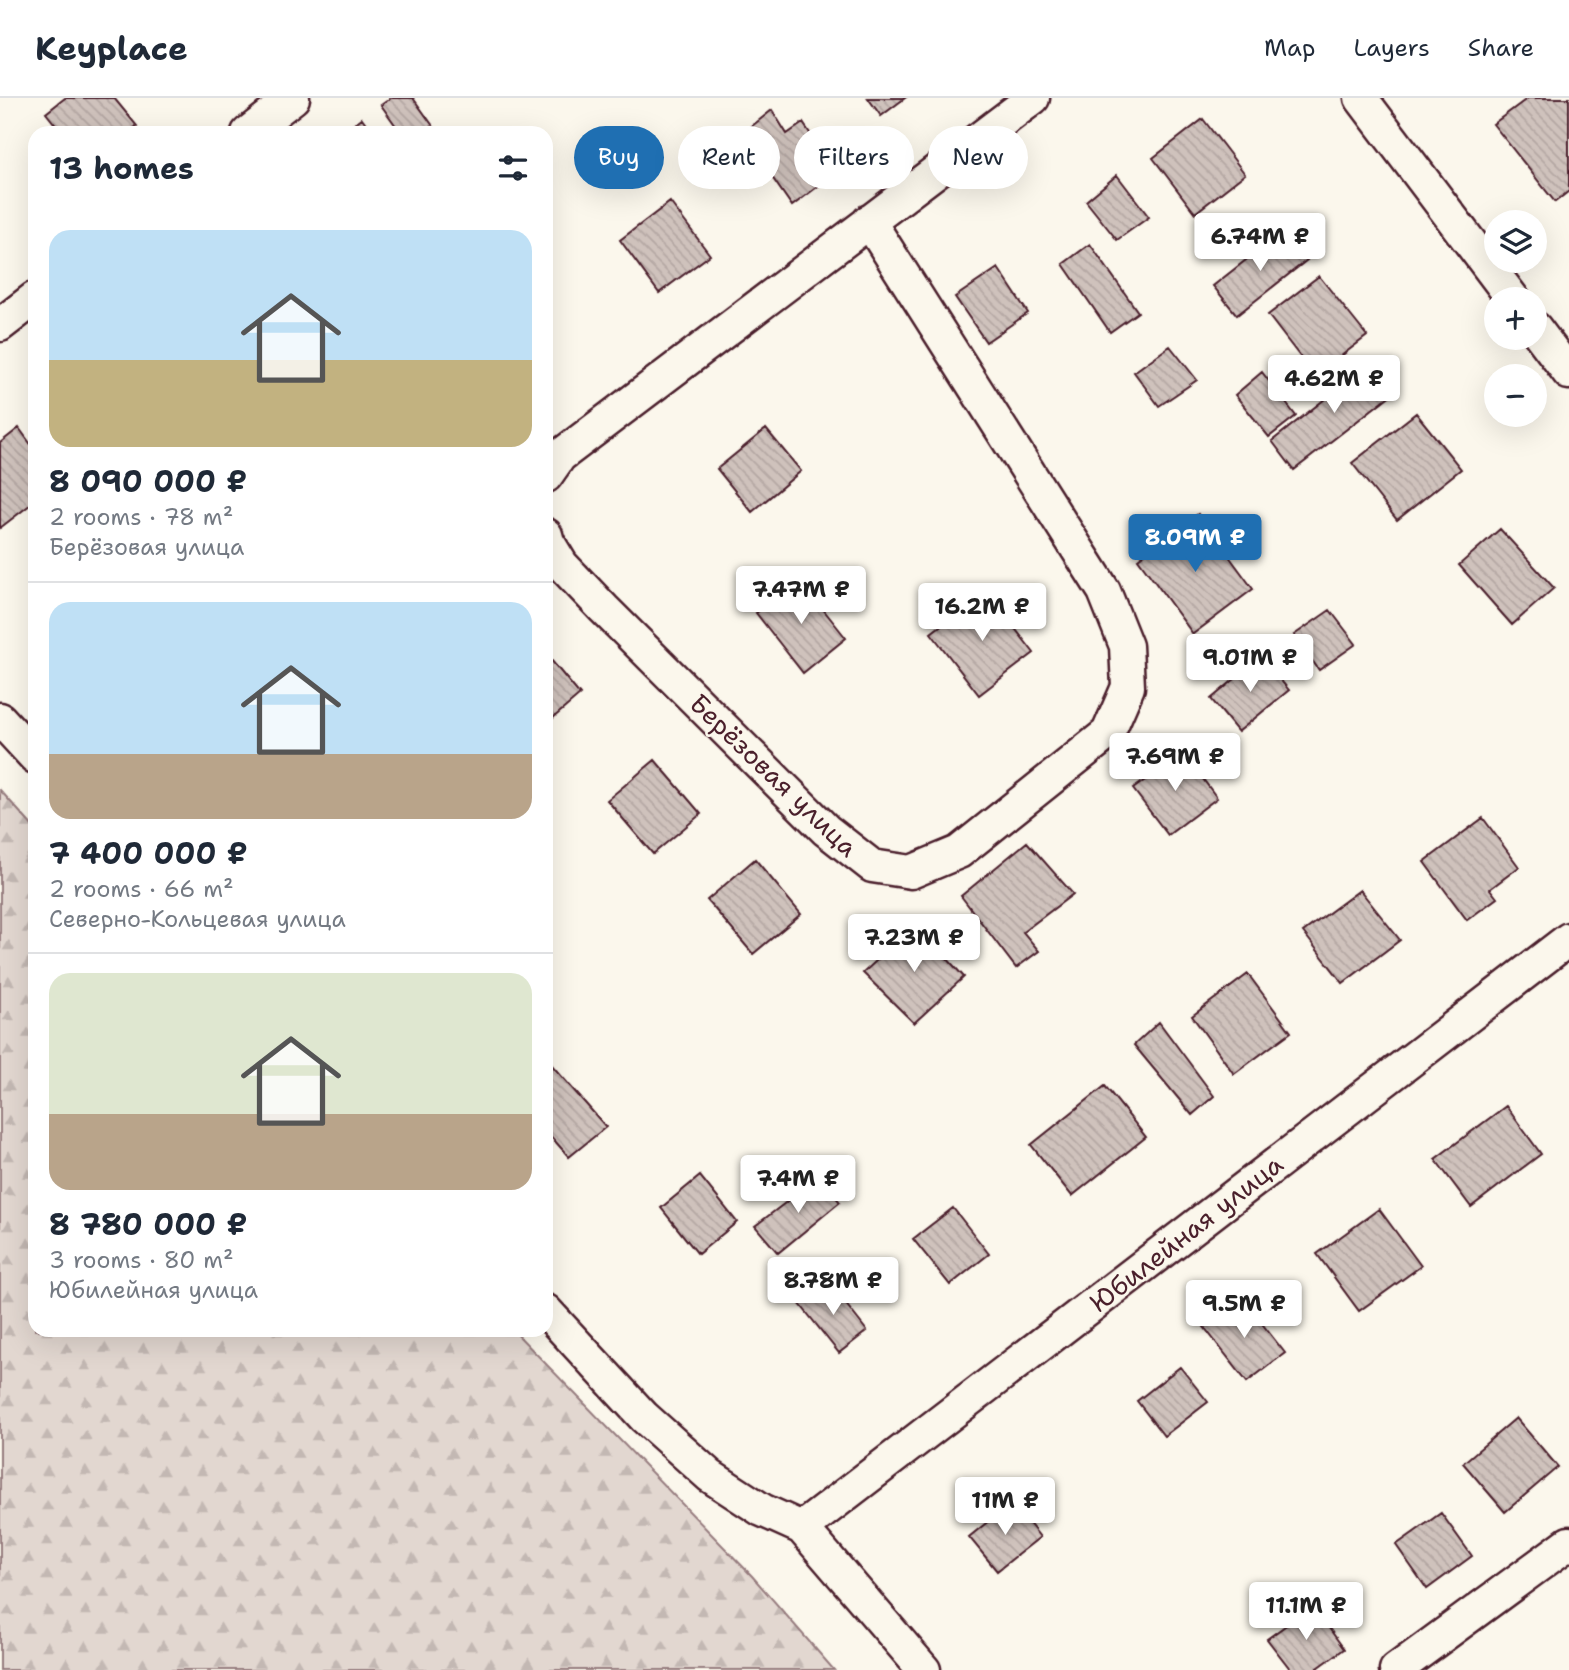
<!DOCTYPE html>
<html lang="en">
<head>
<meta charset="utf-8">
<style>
  body { margin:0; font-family:"Shantell Sans",sans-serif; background:#f2f2f3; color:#1f2937; height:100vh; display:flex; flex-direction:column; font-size:26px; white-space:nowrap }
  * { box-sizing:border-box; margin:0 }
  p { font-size:23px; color:#747a83 }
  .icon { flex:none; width:38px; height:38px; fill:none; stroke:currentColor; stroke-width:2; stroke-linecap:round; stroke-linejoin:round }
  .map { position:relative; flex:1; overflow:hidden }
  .panel { position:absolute; left:28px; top:28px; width:525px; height:1211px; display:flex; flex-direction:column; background:#fff; border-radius:21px; box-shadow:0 7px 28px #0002 }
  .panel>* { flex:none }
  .guide { position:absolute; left:574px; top:28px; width:665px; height:63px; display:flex; gap:14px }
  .fabs { position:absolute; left:1484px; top:112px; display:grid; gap:14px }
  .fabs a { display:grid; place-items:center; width:63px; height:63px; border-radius:50%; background:#fff; box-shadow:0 7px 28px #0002; font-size:35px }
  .price { position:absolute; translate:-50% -60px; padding:0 16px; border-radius:7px; background:#fff; color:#222; font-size:23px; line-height:46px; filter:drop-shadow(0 2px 4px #0008) }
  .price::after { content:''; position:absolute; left:50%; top:42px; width:21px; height:16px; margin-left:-10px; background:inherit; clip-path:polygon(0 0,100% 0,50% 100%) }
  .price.selected { background:#1f6fb2; color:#fff }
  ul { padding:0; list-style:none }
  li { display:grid; align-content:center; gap:14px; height:371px; padding:0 21px }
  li+li { border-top:2px solid #e0e1e3 }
  li span { display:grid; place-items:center; height:217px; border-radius:21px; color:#555 }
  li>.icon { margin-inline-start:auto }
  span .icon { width:126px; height:126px; fill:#fffc; stroke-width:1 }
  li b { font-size:30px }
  h2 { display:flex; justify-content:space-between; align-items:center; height:84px; padding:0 21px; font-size:30px }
  .pill { padding:0 24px; border-radius:32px; background:#fff; box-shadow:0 7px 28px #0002; font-size:24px; line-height:63px }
  .pill.selected { background:#1f6fb2; color:#fff }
  header { display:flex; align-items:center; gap:42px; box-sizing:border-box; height:98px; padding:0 35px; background:#fff; border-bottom:2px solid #e0e1e3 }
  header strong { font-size:33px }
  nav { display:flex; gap:38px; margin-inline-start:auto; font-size:24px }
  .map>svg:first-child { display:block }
</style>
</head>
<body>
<header>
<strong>Keyplace</strong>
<nav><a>Map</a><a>Layers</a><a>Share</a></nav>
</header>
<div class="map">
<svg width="1569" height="1572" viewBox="0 0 1569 1572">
  <defs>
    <pattern id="forest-firs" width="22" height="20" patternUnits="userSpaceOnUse" patternTransform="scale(1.75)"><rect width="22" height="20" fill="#e2d7d0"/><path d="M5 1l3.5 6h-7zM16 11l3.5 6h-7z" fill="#c3b8b3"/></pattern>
    <pattern id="building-back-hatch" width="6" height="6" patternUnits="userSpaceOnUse" patternTransform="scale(1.75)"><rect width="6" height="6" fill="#cfc2bc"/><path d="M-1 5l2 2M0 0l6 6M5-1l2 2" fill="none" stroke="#b3a6a2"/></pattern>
  </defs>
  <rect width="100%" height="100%" fill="#fbf7ec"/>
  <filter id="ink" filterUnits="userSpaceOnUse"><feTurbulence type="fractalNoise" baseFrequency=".0143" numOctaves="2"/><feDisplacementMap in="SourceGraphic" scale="14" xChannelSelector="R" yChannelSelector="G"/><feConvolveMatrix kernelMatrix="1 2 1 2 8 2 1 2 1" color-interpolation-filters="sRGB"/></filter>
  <g filter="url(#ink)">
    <path fill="url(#forest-firs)" stroke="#967b7e" stroke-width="2" d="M 0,692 L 35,731 L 35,1232 L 513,1232 L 752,1478 L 834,1572 L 0,1572 Z"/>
    <path fill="url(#building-back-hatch)" stroke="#4a1f2b" stroke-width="2" d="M 65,0 L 114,0 L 137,28 L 127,35 L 62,35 L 46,15 Z
      M 391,0 L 413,0 L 438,35 L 401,35 L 381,7 Z
      M 868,0 L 905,0 L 881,18 Z
      M 1528,0 L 1569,0 L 1569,93 L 1555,104 L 1493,26 Z
      M 772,12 L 787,36 L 803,25 L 830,65 L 814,77 L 821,86 L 792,108 L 742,36 Z
      M 362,20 L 373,35 L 342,35 Z
      M 1203,21 L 1245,76 L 1195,115 L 1153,60 Z
      M 1117,77 L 1149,119 L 1117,142 L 1086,103 Z
      M 670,104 L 710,157 L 659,195 L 620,142 Z
      M 1284,132 L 1307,162 L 1237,217 L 1213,188 Z
      M 1090,146 L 1138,214 L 1110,234 L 1063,166 Z
      M 998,170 L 1028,215 L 986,244 L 955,199 Z
      M 1319,178 L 1367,238 L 1315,278 L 1268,217 Z
      M 1170,248 L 1197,282 L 1159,308 L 1134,274 Z
      M 1373,263 L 1397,292 L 1294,372 L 1272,343 Z
      M 1262,274 L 1296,318 L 1269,339 L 1235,297 Z
      M 1416,315 L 1461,371 L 1397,422 L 1352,365 Z
      M 19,330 L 35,352 L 35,403 L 0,430 L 0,345 Z
      M 766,331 L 801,373 L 752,414 L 717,371 Z
      M 1198,416 L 1253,491 L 1193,536 L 1138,461 Z
      M 1500,431 L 1554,490 L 1512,527 L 1459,467 Z
      M 799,481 L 846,540 L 803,575 L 756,515 Z
      M 986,493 L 1034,555 L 979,597 L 931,535 Z
      M 1330,512 L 1356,546 L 1319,572 L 1294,537 Z
      M 546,556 L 580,597 L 546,626 Z
      M 1261,559 L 1289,592 L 1238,634 L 1211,601 Z
      M 1183,654 L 1217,700 L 1168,737 L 1133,691 Z
      M 655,662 L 701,716 L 653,756 L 607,702 Z
      M 1483,720 L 1519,769 L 1490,791 L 1497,800 L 1467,822 L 1424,764 Z
      M 1027,744 L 1073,796 L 1023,834 L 1039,853 L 1016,870 L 961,798 Z
      M 755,761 L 801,816 L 753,856 L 707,802 Z
      M 1360,792 L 1400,842 L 1343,885 L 1303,834 Z
      M 916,826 L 964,879 L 914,925 L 863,875 Z
      M 1248,876 L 1291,934 L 1234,976 L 1192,918 Z
      M 1159,924 L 1214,998 L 1192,1017 L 1134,947 Z
      M 550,965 L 606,1029 L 569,1059 L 546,1033 L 546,969 Z
      M 1105,988 L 1146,1039 L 1072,1098 L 1031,1047 Z
      M 1506,1008 L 1541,1056 L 1471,1109 L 1435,1061 Z
      M 700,1078 L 737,1124 L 698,1156 L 661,1110 Z
      M 819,1079 L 840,1104 L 778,1155 L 755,1128 Z
      M 953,1110 L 989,1156 L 950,1187 L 913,1141 Z
      M 1379,1111 L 1421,1168 L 1359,1213 L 1317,1156 Z
      M 827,1182 L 867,1233 L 839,1255 L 799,1205 Z
      M 1242,1200 L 1285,1255 L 1247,1284 L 1204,1229 Z
      M 1180,1269 L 1208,1304 L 1164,1338 L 1137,1303 Z
      M 1516,1320 L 1558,1369 L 1505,1414 L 1463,1365 Z
      M 1012,1404 L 1040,1439 L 997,1473 L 969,1439 Z
      M 1441,1415 L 1472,1458 L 1427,1491 L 1396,1447 Z
      M 1313,1508 L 1344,1551 L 1315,1572 L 1291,1572 L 1267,1541 Z"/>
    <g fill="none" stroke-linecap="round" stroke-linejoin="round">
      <g stroke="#4a1f2b" stroke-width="37">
        <path id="minor" d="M 1361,0 L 1513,201
          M 248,35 L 293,0
          M 0,227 L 35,200
          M 1535,230 L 1569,275
          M 546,378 L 560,358 L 1033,0
          M 546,437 L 548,444 L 562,467 L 604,511 L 826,732 L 872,768 L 911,774 L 959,754 L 1108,635 L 1128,589 L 1126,548 L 1104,493 L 869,123
          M 0,621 L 35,659
          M 546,1213 L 644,1319 L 710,1378 L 762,1412 L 802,1430 L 924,1572
          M 802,1430 L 1569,841
          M 1396,1572 L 1569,1445"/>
      </g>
      <use href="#minor" stroke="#fbf7ec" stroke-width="32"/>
    </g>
  </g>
  <g text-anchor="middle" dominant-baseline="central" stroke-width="5" stroke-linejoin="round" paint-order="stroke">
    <g font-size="26" fill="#4a1f2b" stroke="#fbf7ec">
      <text transform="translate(774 677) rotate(44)">Берёзовая улица</text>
      <text transform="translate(1186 1135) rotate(-38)">Юбилейная улица</text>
    </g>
  </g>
</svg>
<div class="fabs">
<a><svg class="icon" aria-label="layers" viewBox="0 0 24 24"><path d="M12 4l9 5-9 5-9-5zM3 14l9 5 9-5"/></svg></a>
<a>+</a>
<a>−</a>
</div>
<b class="price" style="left:1260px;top:175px">6.74M ₽</b>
<b class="price" style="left:1334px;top:317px">4.62M ₽</b>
<b class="price selected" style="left:1195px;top:476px">8.09M ₽</b>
<b class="price" style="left:801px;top:528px">7.47M ₽</b>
<b class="price" style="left:982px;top:545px">16.2M ₽</b>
<b class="price" style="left:1250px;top:596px">9.01M ₽</b>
<b class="price" style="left:1175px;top:695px">7.69M ₽</b>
<b class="price" style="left:914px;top:876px">7.23M ₽</b>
<b class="price" style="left:798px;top:1117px">7.4M ₽</b>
<b class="price" style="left:833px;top:1219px">8.78M ₽</b>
<b class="price" style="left:1244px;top:1242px">9.5M ₽</b>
<b class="price" style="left:1005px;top:1439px">11M ₽</b>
<b class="price" style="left:1306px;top:1544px">11.1M ₽</b>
<div class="guide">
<a class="pill selected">Buy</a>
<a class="pill">Rent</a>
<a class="pill">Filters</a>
<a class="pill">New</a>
</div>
<section class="panel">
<h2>13 homes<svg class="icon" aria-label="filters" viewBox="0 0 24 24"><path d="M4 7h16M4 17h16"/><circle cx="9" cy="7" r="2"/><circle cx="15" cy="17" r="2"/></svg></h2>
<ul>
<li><span style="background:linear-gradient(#bfe0f5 60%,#c2b280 0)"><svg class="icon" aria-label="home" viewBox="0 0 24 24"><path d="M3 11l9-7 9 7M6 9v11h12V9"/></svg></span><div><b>8 090 000 ₽</b><p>2 rooms · 78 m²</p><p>Берёзовая улица</p></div></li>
<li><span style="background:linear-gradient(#bfe0f5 70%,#b9a48a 0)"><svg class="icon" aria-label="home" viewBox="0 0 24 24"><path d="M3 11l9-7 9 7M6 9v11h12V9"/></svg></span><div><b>7 400 000 ₽</b><p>2 rooms · 66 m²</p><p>Северно-Кольцевая улица</p></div></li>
<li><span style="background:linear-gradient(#dfe7d0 65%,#b9a48a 0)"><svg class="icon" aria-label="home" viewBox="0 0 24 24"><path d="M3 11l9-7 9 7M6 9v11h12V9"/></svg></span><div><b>8 780 000 ₽</b><p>3 rooms · 80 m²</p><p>Юбилейная улица</p></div></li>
</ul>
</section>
</div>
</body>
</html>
